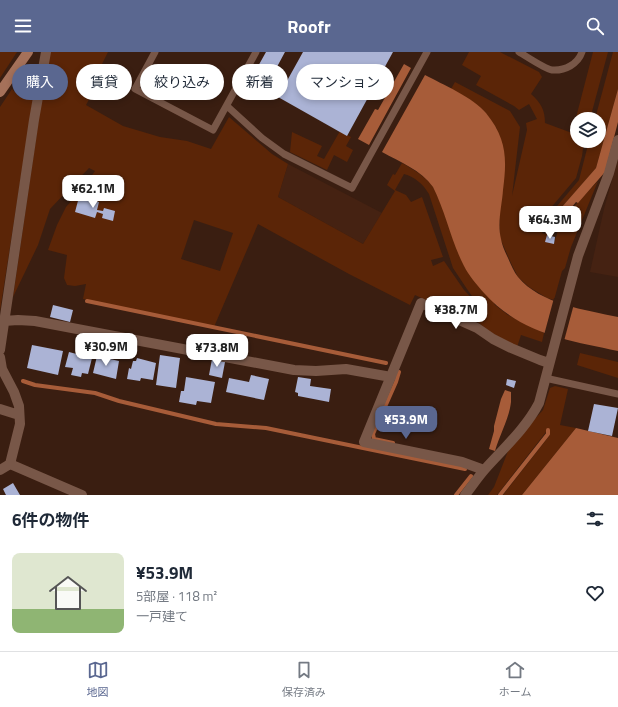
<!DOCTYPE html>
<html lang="ja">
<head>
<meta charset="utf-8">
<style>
  body { margin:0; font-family:"Titillium Web","Noto Sans JP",sans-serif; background:#f2f2f3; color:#1f2937; height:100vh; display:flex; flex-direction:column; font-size:15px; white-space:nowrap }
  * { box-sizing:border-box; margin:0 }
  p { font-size:13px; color:#747a83 }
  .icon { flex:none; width:22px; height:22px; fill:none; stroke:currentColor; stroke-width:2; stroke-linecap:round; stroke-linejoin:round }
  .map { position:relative; height:443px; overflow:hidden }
  .sheet { display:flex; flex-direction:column; background:#fff; flex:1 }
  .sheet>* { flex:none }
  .banner { position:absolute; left:12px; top:12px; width:400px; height:36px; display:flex; gap:8px }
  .fabs { position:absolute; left:570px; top:60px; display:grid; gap:8px }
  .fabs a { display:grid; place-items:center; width:36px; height:36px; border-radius:50%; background:#fff; box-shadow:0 2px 6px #0003; font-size:20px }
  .price { position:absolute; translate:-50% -34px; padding:0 9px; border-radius:8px; background:#fff; color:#222; font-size:13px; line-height:26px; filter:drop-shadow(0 1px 2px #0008) }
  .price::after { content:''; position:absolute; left:50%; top:24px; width:12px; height:9px; margin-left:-6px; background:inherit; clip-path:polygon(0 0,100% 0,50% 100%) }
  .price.active { background:#5a6790; color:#fff }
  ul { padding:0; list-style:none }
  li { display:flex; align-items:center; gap:12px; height:100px; padding:0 12px }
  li+li { border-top:1px solid #e0e1e3 }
  li span { display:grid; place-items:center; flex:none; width:112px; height:80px; border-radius:8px; color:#555 }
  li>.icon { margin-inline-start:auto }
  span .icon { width:48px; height:48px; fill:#fffc; stroke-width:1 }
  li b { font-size:17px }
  h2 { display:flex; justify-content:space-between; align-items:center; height:48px; padding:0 12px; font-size:17px }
  .chip { padding:0 14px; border-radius:18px; background:#fff; box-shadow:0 2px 6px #0003; font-size:14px; line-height:36px }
  .chip.active { background:#5a6790; color:#fff }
  header { display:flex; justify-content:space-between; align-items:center; height:52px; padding:0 12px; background:#5a6790; color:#fff; font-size:18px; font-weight:700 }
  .dock { display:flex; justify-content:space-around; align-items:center; height:56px; border-top:1px solid #e0e1e3; background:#fff; font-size:11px; color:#747a83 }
  .dock a { display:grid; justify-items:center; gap:2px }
  .dock .active { color:#5a6790 }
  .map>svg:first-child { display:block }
</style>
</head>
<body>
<header><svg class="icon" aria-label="menu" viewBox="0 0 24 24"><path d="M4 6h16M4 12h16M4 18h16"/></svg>Roofr<svg class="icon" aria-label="search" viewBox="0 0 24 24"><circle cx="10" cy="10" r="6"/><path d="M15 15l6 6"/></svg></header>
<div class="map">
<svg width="618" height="443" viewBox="0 0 618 443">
  <rect width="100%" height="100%" fill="#3a1e11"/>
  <path fill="#452212" d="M 618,107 L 618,225 L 590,220 L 604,157 Z
    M 288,112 L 382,161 L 363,192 L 278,145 Z"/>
  <path fill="#5b2507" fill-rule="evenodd" d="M 0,0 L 17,0 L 0,26 Z
    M 51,0 L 108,0 L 99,18 L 103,21 L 86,53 L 123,74 L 160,85 L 187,89 L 211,97 L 229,65 L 272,102 L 288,112 L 278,145 L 363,192 L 395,139 L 387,133 L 393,122 L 395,123 L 402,111 C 414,118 425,124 433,135 L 495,253 L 508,263 L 544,281 L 542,290 L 521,283 L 517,295 C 495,284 483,276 466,259 L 461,264 L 415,243 L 410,253 L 349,222 L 258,172 L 214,275 L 83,247 L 86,232 L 75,234 L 67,233 L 64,226 L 67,203 L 48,198 L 57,173 L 66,155 L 81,138 L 95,119 L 89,116 L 50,157 L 38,193 L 13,245 L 48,4 ZM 404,122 C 415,125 423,132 429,142 L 453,216 L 467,237 L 479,254 L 464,238 L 444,209 L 433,214 L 431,208 L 443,205 L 422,145 L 411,150 L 406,143 L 395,138 ZM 194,168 L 233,181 L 220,219 L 181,207 Z
    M 469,0 L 500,0 L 539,20 L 542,25 L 531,42 C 541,51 545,58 545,71 L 572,81 L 593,0 L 608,0 L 590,67 L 577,67 L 577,89 L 584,89 L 582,104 L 576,126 L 549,158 L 542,181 L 545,182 L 552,160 L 579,128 L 589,89 L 599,89 L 599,67 L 595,67 L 613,0 L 618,0 L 618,37 L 596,116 L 554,164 L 547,183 L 554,192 L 561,168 L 598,129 L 571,195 L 565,216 L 562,219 L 554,248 L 547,246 L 529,235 L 518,225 L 511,211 L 500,186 L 497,77 L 485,60 L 469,47 L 451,37 L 455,30 L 510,59 L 520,75 L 512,144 L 527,78 L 526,71 L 537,67 L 529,52 L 519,58 L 514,54 L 476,33 L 481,24 L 462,13 Z
    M 33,14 L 38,16 L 0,259 L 0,55 L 12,37 L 15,40 Z
    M 340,79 L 351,85 L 346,94 L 353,98 L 347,110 L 334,103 L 327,118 L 290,100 L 292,80 L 322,94 L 317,104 L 324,107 Z
    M 580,301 L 618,310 L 618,326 L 577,313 Z
    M 555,334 L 568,337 L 560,373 L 576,376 L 522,443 L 503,443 L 550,383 L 550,378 L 547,378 L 546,380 L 497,443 L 488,443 L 494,435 L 510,394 L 543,358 L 550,336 Z"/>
  <path fill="#a75c39" d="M 404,12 L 411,16 L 369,93 L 358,87 L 375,57 L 378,58 Z
    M 425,23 C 442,32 474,46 486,61 C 507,87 507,107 503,138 C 502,153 497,171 501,187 C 502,193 505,200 508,206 C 511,213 514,220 518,225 C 540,252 586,258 618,265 L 618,299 C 567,288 521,282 484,241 C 477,233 469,224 464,214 C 451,189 446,161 433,135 C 421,118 400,110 382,100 Z
    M 618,37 L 618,70 L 605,120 L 578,151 L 576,150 L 561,168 L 557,180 L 549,178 L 554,164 L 596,116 Z
    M 505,338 L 511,340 C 511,343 511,346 511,350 C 509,367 500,382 495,399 L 489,397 L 494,379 L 494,374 L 501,347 Z
    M 576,376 L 618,386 L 618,443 L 522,443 Z"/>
  <path fill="#3a1e11" d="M 554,246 L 574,252 L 564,289 L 544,283 Z"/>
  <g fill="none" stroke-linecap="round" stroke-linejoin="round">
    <path stroke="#a75c39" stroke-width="4" d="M 87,249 L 386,311
      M 23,329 L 35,333 L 95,341 L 119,349 L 216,372 L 266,376 L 465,417
      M 393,391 L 374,387 L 373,382 L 396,330 L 399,320
      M 456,443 L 471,424
      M 500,443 L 548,382 L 548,378"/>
  </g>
  <path fill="#abb3d5" d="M 266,0 L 285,0 L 264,39 L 253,33 L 250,38 L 246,36 Z
    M 303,0 L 393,0 L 347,84 L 278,45 Z
    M 79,145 L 99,150 L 97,158 L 103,159 L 104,156 L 115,159 L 113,169 L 102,166 L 103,162 L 97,160 L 95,166 L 75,160 Z
    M 547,183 L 555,185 L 554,192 L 545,190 Z
    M 53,253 L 73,258 L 70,270 L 50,265 Z
    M 32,293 L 63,299 L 58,323 L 27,316 Z
    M 69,300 L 92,306 L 88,322 L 82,321 L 81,325 L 71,323 L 73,316 L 65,315 Z
    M 160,303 L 180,306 L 176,336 L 156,333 Z
    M 97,304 L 119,309 L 116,327 L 93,321 Z
    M 137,306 L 156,311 L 153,328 L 141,326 L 140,329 L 127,327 L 129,316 L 131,317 L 133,309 L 136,309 Z
    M 212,307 L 225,310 L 222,326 L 209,323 Z
    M 251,323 L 269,327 L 264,348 L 226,340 L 229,326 L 249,330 Z
    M 186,325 L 215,330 L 211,351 L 197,349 L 196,353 L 179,350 L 181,339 L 184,339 Z
    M 298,325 L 311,327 L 310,334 L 331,337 L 329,350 L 298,344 L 298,341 L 295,340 Z
    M 507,327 L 516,329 L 514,336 L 506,333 Z
    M 594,352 L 618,356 L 612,384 L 588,379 Z
    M 13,431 L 20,443 L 6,443 L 3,437 Z"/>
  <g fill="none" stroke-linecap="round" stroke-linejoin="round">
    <path stroke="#785748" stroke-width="7" d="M 155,0 L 135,37 L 213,78 L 256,0
      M 519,0 C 526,4 545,17 552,18 C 565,19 578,12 582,0
      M 227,54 L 262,86 L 284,102 L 352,136 L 427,0
      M 545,326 L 618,342"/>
    <path stroke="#785748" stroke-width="10" d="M 4,269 L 18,268 L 35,269 L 294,318 L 316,319 L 346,317 L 391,325
      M 0,298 L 34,68 L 46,0
      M 0,305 L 2,317 L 14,340 L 19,354 L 20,372 L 10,412
      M 0,357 L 19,363
      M 0,418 L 10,412 L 82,443
      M 484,418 L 462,410 L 364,390 L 421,251 L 477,276 L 493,287 L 511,296 L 540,308 L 549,311
      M 465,443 C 472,434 478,425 486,416 C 504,396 526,376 539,351 L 578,204 L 609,121 L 618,88"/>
    <path stroke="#a5715a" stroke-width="10" d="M 0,40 L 28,0"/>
  </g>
</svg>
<div class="fabs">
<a><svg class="icon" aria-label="layers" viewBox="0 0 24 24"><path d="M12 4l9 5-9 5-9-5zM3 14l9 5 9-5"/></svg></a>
</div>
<b class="price" style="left:93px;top:157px">¥62.1M</b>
<b class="price" style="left:550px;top:188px">¥64.3M</b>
<b class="price" style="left:456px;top:278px">¥38.7M</b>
<b class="price" style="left:106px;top:315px">¥30.9M</b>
<b class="price" style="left:217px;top:316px">¥73.8M</b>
<b class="price active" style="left:406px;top:388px">¥53.9M</b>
<div class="banner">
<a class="chip active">購入</a>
<a class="chip">賃貸</a>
<a class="chip">絞り込み</a>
<a class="chip">新着</a>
<a class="chip">マンション</a>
</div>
</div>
<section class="sheet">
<h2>6件の物件<svg class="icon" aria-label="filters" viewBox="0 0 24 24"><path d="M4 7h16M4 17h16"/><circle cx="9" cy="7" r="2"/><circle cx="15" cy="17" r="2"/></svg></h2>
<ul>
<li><span style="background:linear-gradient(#dfe7d0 70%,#8fb573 0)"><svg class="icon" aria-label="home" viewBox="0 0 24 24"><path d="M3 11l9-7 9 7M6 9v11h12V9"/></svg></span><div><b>¥53.9M</b><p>5部屋 · 118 m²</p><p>一戸建て</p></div><svg class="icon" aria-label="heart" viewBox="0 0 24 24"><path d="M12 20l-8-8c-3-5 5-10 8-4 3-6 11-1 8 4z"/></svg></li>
</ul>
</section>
<nav class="dock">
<a class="active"><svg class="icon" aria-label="map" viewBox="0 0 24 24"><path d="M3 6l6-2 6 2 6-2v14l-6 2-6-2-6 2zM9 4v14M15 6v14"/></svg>地図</a>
<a><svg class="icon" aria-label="saved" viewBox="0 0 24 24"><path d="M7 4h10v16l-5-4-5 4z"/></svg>保存済み</a>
<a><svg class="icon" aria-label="home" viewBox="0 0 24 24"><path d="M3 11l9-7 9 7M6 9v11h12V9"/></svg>ホーム</a>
</nav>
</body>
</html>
